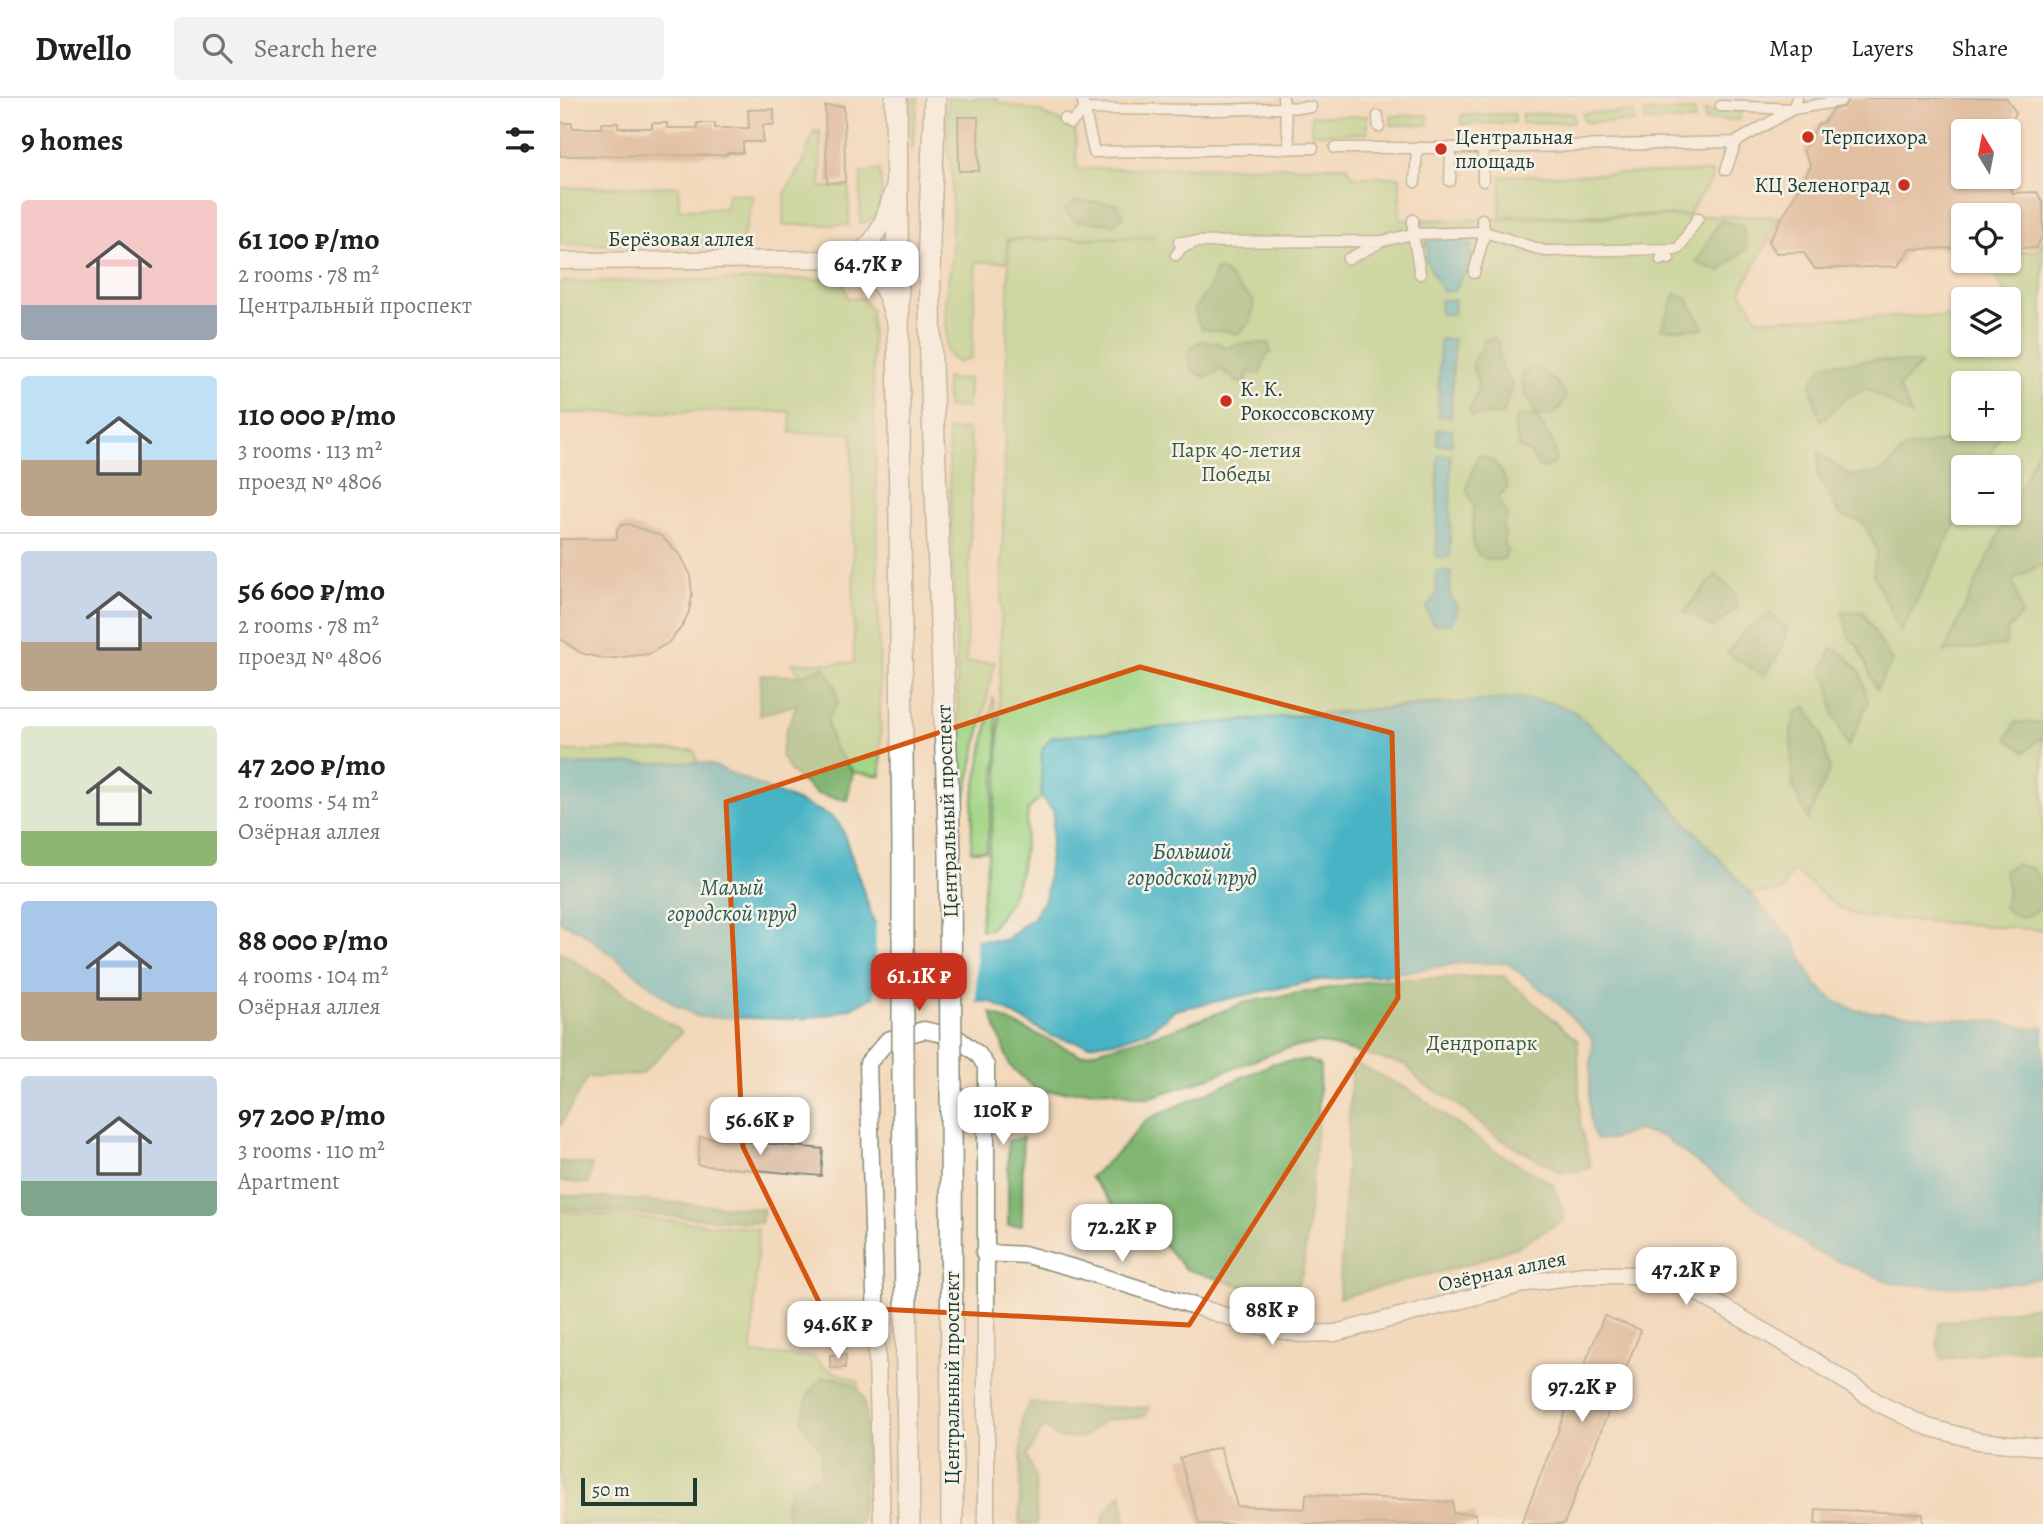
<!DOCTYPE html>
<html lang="en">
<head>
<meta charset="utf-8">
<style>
  body { margin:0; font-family:Alegreya,serif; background:#f2f2f2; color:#202124; height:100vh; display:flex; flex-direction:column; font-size:26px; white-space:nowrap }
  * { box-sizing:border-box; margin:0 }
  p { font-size:23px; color:#757577 }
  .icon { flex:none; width:38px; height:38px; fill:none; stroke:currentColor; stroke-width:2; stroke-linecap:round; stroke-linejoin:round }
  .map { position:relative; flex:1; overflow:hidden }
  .sheet { display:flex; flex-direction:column; background:#fff; width:560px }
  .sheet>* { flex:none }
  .needle { width:46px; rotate:350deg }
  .buttons { position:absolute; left:1391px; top:21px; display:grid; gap:14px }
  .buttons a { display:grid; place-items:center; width:70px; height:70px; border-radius:7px; background:#fff; box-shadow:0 2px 5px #0004; font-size:35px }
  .scale { position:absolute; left:21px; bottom:18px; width:116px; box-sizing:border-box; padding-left:7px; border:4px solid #1f3d34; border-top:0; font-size:19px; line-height:24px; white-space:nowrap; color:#1f3d34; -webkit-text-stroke:5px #f7f3e8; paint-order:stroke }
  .price { position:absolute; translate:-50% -60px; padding:0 16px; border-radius:14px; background:#fff; color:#222; font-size:23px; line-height:46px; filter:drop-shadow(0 2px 4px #0008) }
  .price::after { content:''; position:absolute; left:50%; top:42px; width:21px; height:16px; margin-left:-10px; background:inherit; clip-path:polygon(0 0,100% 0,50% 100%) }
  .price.current { background:#c8321e; color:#fff }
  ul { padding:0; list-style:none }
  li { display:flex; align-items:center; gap:21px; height:175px; padding:0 21px }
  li+li { border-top:2px solid #e0e0e0 }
  li span { display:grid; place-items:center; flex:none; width:196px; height:140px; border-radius:7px; color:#555 }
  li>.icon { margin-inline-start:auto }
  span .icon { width:84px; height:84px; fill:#fffc; stroke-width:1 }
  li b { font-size:30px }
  h2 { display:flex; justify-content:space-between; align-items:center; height:84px; padding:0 21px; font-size:30px }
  header { display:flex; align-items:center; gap:42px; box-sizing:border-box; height:98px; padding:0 35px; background:#fff; border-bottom:2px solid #e0e0e0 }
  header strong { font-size:33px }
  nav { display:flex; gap:38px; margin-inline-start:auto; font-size:24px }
  .search { width:490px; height:63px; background:#f2f2f2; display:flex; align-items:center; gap:18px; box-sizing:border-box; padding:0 24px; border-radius:7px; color:#757577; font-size:26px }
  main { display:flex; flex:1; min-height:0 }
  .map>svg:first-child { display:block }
</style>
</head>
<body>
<header>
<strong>Dwello</strong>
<div class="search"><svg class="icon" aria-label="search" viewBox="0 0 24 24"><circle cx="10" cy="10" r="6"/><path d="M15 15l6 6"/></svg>Search here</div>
<nav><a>Map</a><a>Layers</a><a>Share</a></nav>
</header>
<main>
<section class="sheet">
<h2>9 homes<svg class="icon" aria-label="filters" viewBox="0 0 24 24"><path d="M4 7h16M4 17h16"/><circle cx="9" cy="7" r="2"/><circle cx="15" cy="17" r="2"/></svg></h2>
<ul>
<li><span style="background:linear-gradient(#f6c9c9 75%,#9aa5b1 0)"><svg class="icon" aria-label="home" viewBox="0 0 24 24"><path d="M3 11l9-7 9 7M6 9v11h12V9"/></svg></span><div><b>61 100 ₽/mo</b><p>2 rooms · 78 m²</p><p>Центральный проспект</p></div></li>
<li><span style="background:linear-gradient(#bfe0f5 60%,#b9a48a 0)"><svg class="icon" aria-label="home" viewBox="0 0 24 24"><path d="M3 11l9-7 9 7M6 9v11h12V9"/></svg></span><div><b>110 000 ₽/mo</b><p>3 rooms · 113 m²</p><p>проезд № 4806</p></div></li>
<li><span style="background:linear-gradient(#c9d6e8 65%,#b9a48a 0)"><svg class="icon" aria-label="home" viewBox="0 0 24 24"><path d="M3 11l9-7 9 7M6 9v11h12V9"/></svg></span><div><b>56 600 ₽/mo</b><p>2 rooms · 78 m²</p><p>проезд № 4806</p></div></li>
<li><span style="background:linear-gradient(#dfe7d0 75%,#8fb573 0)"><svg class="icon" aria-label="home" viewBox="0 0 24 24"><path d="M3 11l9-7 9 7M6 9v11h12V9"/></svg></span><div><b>47 200 ₽/mo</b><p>2 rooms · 54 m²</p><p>Озёрная аллея</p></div></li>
<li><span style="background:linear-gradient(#a9c7e8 65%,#b9a48a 0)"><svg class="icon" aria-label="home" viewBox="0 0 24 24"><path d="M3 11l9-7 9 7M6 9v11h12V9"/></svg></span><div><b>88 000 ₽/mo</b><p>4 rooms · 104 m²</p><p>Озёрная аллея</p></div></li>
<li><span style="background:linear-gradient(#c9d6e8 75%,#7fa58c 0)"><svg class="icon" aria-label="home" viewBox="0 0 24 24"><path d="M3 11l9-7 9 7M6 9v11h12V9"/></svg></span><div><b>97 200 ₽/mo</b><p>3 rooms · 110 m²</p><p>Apartment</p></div></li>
</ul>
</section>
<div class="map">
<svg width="1483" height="1426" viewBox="0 0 1483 1426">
  <rect width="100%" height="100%" fill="#f7f3e8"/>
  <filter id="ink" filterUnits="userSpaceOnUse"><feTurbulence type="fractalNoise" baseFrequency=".0143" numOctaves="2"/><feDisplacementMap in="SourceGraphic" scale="14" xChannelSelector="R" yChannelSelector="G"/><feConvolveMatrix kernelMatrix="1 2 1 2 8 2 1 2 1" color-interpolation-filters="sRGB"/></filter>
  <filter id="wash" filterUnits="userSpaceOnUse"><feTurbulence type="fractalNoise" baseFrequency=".00686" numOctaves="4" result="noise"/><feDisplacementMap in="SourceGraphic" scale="28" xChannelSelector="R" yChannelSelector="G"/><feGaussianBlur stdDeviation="1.57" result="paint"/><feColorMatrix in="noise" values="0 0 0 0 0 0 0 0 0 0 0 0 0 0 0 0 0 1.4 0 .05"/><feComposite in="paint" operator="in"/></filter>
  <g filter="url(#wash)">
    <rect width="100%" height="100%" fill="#f3d9bb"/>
    <path fill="#a2d484" stroke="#60885c" stroke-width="2" fill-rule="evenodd" d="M 351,0 L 358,0 L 352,56 Z
      M 387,0 L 437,0 L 437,4 L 479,14 L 515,30 L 517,71 L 787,68 L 793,79 L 840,79 L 840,122 L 1150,118 L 1220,119 L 1181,193 L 1198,221 L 1403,218 L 1404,247 L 1449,247 L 1449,218 L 1458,217 L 1427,163 L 1449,163 L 1449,154 L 1477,153 L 1483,143 L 1483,832 L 1298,818 L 1279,810 L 1233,772 L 1221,793 L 1191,796 L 1079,672 L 1015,614 L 993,605 L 873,605 L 492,639 L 482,651 L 481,699 L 468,712 C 463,760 464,793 430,831 L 421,832 L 422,806 L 438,680 L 449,142 L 454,141 L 447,141 L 446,164 L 416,164 L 412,259 L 398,265 L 387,255 L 385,203 L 392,159 L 392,77 L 386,37 ZM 595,139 L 455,142 L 455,141 ZM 1404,285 L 1449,285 L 1449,331 L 1404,331 ZM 1404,369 L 1449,369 L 1449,415 L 1404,415 Z
      M 1135,13 L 1135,23 L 1085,23 L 1085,14 Z
      M 1144,13 L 1182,13 L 1179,22 L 1145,22 Z
      M 1074,14 L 1074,24 L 1024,24 L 1023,15 Z
      M 1013,15 L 1014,24 L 962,25 L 962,16 Z
      M 954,16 L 954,25 L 901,26 L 901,17 Z
      M 868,17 L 868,27 L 831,27 L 831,18 Z
      M 807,18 L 807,35 L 751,36 L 751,18 Z
      M 254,33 L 260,33 L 261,89 L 289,89 L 289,127 L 223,127 L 225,95 L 244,63 Z
      M 320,72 C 321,91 327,123 300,125 L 301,75 Z
      M 1151,74 L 1153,79 L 1128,117 L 940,118 L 941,78 Z
      M 119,88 L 119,111 L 166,110 L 168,95 L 194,98 L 181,147 L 0,146 L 0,90 Z
      M 282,181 L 288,200 L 302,200 L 311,212 L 317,405 L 321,678 L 293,674 L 273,648 L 267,622 L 264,569 L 241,578 L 232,565 L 294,565 L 292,335 L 231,335 L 230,313 L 0,315 L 0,184 Z
      M 386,279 L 396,282 L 409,280 L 408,309 L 387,310 Z
      M 408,331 L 413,358 L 406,565 L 435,564 L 405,701 L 401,701 L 388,333 Z
      M 433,599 C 443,649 432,702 426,753 L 411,753 L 413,701 Z
      M 134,652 L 138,664 L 0,667 L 0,653 Z
      M 0,1113 L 198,1131 L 192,1256 L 254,1259 L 265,1270 L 299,1284 L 299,1291 L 275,1279 L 241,1323 L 262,1353 L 261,1377 L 226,1407 L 228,1426 L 0,1426 Z"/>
    <path fill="#81b672" stroke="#507a53" stroke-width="2" d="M 515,103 L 557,106 L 564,118 L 555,126 L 515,123 L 504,113 Z
      M 1160,122 L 1183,128 L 1187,150 L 1160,173 L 1136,165 Z
      M 656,172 C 670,174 670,183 679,190 C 684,195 689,197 693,202 C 694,219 691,226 678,236 C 664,230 655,235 641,230 L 634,211 L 648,193 Z
      M 1116,195 L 1127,200 L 1144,231 L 1101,231 Z
      M 932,240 L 938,244 L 940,266 L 952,286 L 943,317 L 912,318 L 909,314 C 912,306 919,295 918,287 C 915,270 905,267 922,251 L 923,242 Z
      M 642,243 L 659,245 L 665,250 L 677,246 L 709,245 L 711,255 L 706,258 L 700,276 L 689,274 L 686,284 L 678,285 L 661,271 L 646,279 L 633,274 L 628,259 L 632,248 Z
      M 1318,262 L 1361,266 L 1339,289 L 1352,318 L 1306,290 L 1286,300 L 1261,323 L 1250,287 L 1264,266 Z
      M 970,269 C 984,273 999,284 1006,297 C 1001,314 992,321 975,316 C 971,300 959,292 963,275 Z
      M 957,317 L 978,319 C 985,336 999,346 995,365 L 982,370 L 976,366 L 971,356 L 959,349 L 954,329 Z
      M 1426,331 L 1443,331 L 1424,369 L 1404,369 L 1403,410 L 1341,534 L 1313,476 L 1317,451 L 1303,424 L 1280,417 L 1258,377 L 1259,355 L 1290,378 L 1323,374 L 1345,350 L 1395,341 Z
      M 1483,341 L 1483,466 L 1453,482 L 1462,516 L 1448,531 L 1446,547 L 1384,554 Z
      M 918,357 C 935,360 944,374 947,390 L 938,399 L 947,418 L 942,430 L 946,434 L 943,445 L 948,452 L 944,461 C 901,467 916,432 913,407 C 913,402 909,398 906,393 Z
      M 1156,477 L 1173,493 L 1177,511 L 1152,529 L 1124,513 Z
      M 1282,513 L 1303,514 L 1332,564 L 1316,591 L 1299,549 L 1289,539 Z
      M 1210,516 L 1227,531 L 1221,553 L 1204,578 L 1167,555 L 1185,533 Z
      M 1272,550 L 1285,557 L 1301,575 L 1308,605 L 1288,649 L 1273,614 L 1269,584 L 1262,574 Z
      M 264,569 L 275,587 L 278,604 L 267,622 L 273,648 L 293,674 L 287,702 L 257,696 L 231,674 L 221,657 L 226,632 L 237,606 L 199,618 L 201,577 L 241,578 Z
      M 1247,609 L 1260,633 L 1270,671 L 1248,722 L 1233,688 L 1231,634 L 1236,615 Z
      M 1455,624 L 1483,625 L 1483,641 L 1479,641 L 1465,654 L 1447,641 Z
      M 1455,766 L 1473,771 L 1483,788 L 1481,810 C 1464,820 1459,824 1444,809 L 1448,788 L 1444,773 Z
      M 0,853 L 122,934 L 82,976 L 27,980 L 0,1028 Z
      M 943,878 L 1018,943 L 1020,1025 L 1031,1070 L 1003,1075 L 937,1039 L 893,1003 L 861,984 L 846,967 L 760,945 L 724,951 L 632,986 L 588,1000 L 549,992 L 479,994 L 450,968 L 431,915 L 521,957 L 612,932 L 687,904 L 815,882 Z
      M 748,962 L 760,967 L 758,1021 L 743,1173 L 734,1197 L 684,1189 L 625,1171 L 600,1142 L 557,1129 L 553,1106 L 530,1079 L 557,1055 L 586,1022 L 714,965 Z
      M 792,964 L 850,992 L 933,1052 L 993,1086 L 1005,1121 L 957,1149 L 906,1167 L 779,1200 Z
      M 463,1039 L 462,1127 L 448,1128 L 448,1043 Z
      M 0,1063 L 32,1067 L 29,1086 L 0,1083 Z
      M 0,1097 L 204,1111 L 201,1125 L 0,1110 Z
      M 1483,1207 L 1483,1252 L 1446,1251 L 1382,1262 L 1377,1247 L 1379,1225 Z
      M 263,1279 C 274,1279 290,1283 298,1291 C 314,1305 303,1403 300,1426 L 228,1426 L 226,1407 L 232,1388 L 261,1377 L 262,1353 L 241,1323 L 249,1296 Z
      M 470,1304 L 502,1309 L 590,1309 L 584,1319 L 546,1322 L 522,1340 L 497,1340 L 484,1328 L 467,1358 L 475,1379 L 477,1426 L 459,1426 L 462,1319 Z
      M 562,1395 L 566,1426 L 543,1426 L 543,1417 Z"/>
    <path fill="#47b3c4" stroke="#33787c" stroke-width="2" d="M 879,139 L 907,141 L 912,149 L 909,149 L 913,161 L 894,193 L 882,193 L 865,160 L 870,149 L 864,149 L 868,142 L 877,142 Z
      M 880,202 L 895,202 L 894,216 L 880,216 Z
      M 880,241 L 894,241 L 891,319 L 878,318 Z
      M 877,331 L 892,332 L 892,347 L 877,347 Z
      M 878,357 L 891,357 L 890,459 L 876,459 Z
      M 876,473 L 891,474 L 890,497 L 898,511 L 891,526 L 873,526 L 866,511 L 876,497 Z
      M 957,600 L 993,605 L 1015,614 L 1079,672 L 1233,843 L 1256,887 L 1275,903 L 1295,912 L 1390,921 L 1436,923 L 1472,931 L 1483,928 L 1483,1179 L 1455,1185 L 1379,1189 L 1332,1185 L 1254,1153 L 1102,1038 L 1077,1032 L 1054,1041 L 1037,1042 C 1023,1024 1032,966 1032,941 L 996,903 L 947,865 L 901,865 L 832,876 L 752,883 L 615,912 L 590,932 L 560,942 L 528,947 L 492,938 L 431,904 L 313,899 L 293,909 L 272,916 L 240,921 L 138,919 L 114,906 L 21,833 L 0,824 L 0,667 L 138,664 L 150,666 L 267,716 L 276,722 L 282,731 L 314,824 L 339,842 L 445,842 L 474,819 L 486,798 L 494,714 L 481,699 L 482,651 L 492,639 Z"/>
    <path fill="#f3d9bb" d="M 316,818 L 317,822 L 340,839 L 416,839 L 416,907 L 315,903 Z"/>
    <g id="blocks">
      <path fill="#cea081" d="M 1289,0 L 1447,0 L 1456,15 L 1445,33 L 1404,33 L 1404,79 L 1443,79 L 1453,95 L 1477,94 L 1483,105 L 1483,138 L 1476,150 L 1449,150 L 1449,117 L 1404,117 L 1404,150 L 1349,151 L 1338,168 L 1255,171 L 1243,154 L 1216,155 L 1209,143 L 1251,68 L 1243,53 L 1258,26 L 1264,25 L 1272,12 L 1284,9 Z
        M 265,8 L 284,8 L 285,84 L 267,85 Z
        M 214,11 L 214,27 L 203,27 L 203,44 L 183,44 L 183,55 L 167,55 L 167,57 L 0,58 L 0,25 L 12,25 L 12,30 L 42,30 L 42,25 L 58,25 L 58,30 L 92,30 L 92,25 L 107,25 L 107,30 L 137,30 L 137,25 L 155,25 L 155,30 L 189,30 L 188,12 Z
        M 398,19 L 418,19 L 419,73 L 399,73 Z
        M 68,426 L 101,438 L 121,458 L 130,476 L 132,497 L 129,514 L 121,530 L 108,545 L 89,556 L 45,561 L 21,555 L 0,541 L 0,441 L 57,441 L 57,432 L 61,427 Z
        M 140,1039 L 263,1051 L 261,1078 L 138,1067 Z
        M 1044,1218 L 1081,1232 L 1004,1426 L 961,1426 Z
        M 270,1257 L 286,1257 L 285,1270 L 270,1270 Z
        M 660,1349 L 677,1408 L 745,1411 L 746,1396 L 893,1404 L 893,1415 L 916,1416 L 916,1426 L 639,1426 L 620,1360 Z
        M 1256,1411 L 1363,1416 L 1363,1426 L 1255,1426 Z"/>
    </g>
  </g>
  <g filter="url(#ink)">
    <use href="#blocks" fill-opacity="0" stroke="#898b78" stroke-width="2"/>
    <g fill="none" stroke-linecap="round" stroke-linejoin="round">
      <g stroke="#898b78" stroke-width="13">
        <path id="pedestrian" d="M 522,0 L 534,54 L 753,50
          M 723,0 L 730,50
          M 1161,8 L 1233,11 L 1280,3 L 1282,0
          M 818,18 L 819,29
          M 504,21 L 511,25 L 525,11 L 655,12 L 751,9
          M 775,50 L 923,50 L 1176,44 L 1233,11 L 1237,0
          M 1166,72 L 1176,44
          M 890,83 L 891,50
          M 923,83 L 923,50
          M 855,84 L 857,50
          M 853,122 L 853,136 L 860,176
          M 619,144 L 823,143 L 853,136 L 925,134 L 985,153 L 1118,151 L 1138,120
          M 616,157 L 622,149 L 631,146
          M 788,161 L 819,145
          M 1101,162 L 1104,152 L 1109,161
          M 914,175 L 925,134 L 922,121"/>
      </g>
      <g stroke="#898b78" stroke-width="19">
        <path id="tertiary" d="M 283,161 C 314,176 325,184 333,219
          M 0,163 L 283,161 C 315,152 324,124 332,95
          M 424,1155 L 467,1157 L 521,1172 L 691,1226 L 740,1236 L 775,1235 L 971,1184 L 1025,1177 L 1075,1177 L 1105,1182 L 1135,1193 L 1253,1262 L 1320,1306 L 1368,1329 L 1419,1343 L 1483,1349
          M 322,1426 L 308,965 L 328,942 L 364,932 L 396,939 L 418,956 L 426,968 L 426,1426"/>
      </g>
      <g stroke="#898b78" stroke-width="24">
        <path id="primary" d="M 336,0 L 343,755
          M 375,0 L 369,142 L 371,265 L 390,755
          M 343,986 L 349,1426
          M 391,986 L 392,1426"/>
      </g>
      <use href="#pedestrian" stroke="#fff" stroke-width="10"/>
      <use href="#tertiary" stroke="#fff" stroke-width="16"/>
      <use href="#primary" stroke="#fff" stroke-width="21"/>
      <g stroke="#898b78" stroke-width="24" stroke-linecap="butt">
        <path id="primary-bridge" d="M 343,755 L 343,986
          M 390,755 L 391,986"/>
      </g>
      <use href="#primary-bridge" stroke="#fff" stroke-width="21"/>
    </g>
  </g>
  <path d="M0 0H1483V1426H0ZM 580,569 L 832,635 L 838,900 L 629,1227 L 261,1208 L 183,1049 L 166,704 Z" fill="#f3d9bb" fill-opacity=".55" fill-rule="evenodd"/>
  <path fill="none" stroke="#d45610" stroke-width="5" stroke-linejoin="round" d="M 580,569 L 832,635 L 838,900 L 629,1227 L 261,1208 L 183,1049 L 166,704 Z"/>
  <g fill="#c8321e" stroke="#f7f3e8" stroke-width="2.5">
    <circle cx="1248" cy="39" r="7"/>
    <circle cx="881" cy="51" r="7"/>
    <circle cx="1344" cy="87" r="7"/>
    <circle cx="666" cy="303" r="7"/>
  </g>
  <g text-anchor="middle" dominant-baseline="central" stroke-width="5" stroke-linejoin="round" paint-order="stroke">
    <g font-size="21" fill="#1f3d34" stroke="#f7f3e8" text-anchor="start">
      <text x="895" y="39">Центральная<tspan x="895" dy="24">площадь</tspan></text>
      <text x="1262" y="39">Терпсихора</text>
      <text x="1330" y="87" text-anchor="end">КЦ Зеленоград</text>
      <text x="680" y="291">К. К.<tspan x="680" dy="24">Рокоссовскому</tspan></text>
    </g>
    <g font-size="21" fill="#1f3d34" stroke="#f7f3e8">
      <text x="121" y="141">Берёзовая аллея</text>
      <text transform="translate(387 713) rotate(-92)">Центральный проспект</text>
      <text transform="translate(942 1173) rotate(-12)">Озёрная аллея</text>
      <text transform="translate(392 1280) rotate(-90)">Центральный проспект</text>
    </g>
    <g font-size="21" fill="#395b44" stroke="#f7f3e8">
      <text x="676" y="352">Парк 40-летия<tspan x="676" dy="24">Победы</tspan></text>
      <text x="922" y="945">Дендропарк</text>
    </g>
    <g font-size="23" font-style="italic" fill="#295a58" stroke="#f7f3e8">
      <text x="632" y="753">Большой<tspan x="632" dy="26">городской пруд</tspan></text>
      <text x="172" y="789">Малый<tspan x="172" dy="26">городской пруд</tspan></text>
    </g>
  </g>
</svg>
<div class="buttons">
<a><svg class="needle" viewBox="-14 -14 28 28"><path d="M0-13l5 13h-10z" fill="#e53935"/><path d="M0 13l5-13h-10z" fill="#757577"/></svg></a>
<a><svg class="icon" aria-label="locate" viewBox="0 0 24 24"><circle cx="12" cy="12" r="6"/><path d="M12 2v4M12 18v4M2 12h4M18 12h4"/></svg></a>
<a><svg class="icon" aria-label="layers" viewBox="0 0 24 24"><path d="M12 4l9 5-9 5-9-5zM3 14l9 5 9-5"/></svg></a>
<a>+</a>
<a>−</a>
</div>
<div class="scale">50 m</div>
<b class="price" style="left:308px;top:203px">64.7K ₽</b>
<b class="price current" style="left:359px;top:915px">61.1K ₽</b>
<b class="price" style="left:443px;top:1049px">110K ₽</b>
<b class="price" style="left:200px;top:1059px">56.6K ₽</b>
<b class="price" style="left:562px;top:1166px">72.2K ₽</b>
<b class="price" style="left:1126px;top:1209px">47.2K ₽</b>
<b class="price" style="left:712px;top:1249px">88K ₽</b>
<b class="price" style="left:278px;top:1263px">94.6K ₽</b>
<b class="price" style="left:1022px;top:1326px">97.2K ₽</b>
</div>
</main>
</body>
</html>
